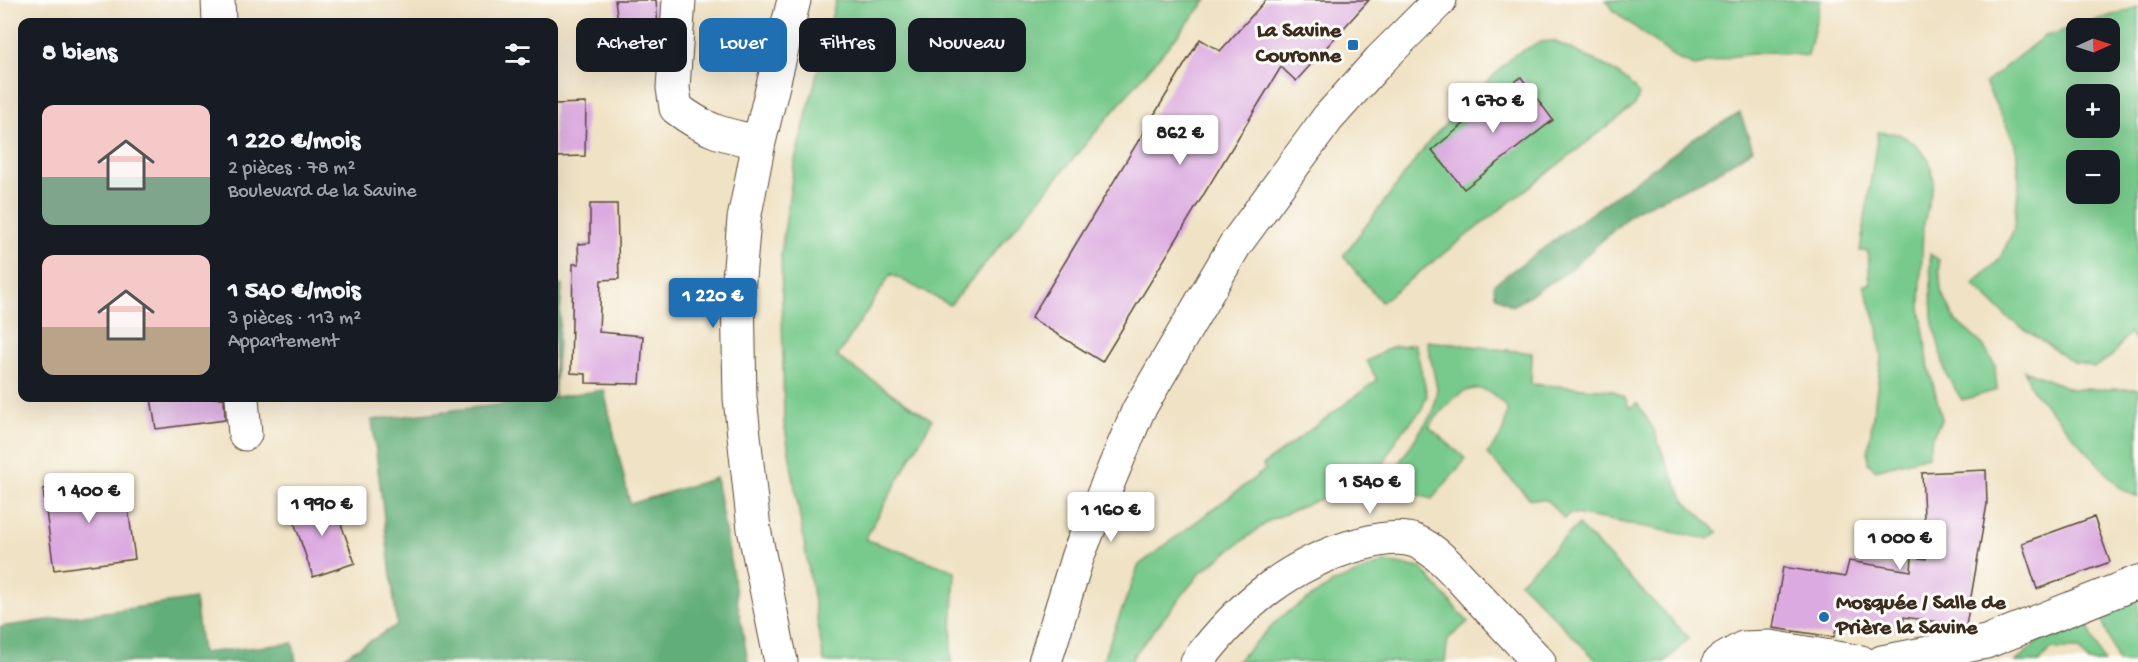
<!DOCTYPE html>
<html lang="fr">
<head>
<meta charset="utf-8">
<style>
  body { margin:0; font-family:"Gochi Hand",sans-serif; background:#242831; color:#f1f3f6; height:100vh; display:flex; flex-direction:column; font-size:22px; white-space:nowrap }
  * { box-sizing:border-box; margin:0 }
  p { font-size:20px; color:#9ea1a6 }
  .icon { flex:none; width:33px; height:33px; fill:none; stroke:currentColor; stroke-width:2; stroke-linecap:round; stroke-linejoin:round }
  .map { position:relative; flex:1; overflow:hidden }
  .panel { position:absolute; left:18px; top:18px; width:540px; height:384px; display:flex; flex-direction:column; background:#171b24; border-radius:12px; box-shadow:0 6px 24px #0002 }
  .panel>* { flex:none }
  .banner { position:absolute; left:576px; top:18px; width:570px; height:54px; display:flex; gap:12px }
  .needle { width:39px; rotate:87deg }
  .fabs { position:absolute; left:2066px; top:18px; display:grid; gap:12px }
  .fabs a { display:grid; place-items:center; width:54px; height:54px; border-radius:12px; background:#171b24; box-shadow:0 6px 24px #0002; font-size:30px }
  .price { position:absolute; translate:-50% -51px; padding:0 14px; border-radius:6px; background:#fff; color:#222; font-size:20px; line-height:39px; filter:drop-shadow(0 2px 3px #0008) }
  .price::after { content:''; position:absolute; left:50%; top:36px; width:18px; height:14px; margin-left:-9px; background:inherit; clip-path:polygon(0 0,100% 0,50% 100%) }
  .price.selected { background:#1f6fb2; color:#fff }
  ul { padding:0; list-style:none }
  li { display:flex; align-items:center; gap:18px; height:150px; padding:0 24px }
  li span { display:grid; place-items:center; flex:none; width:168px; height:120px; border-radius:12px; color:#555 }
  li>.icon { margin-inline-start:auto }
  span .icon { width:72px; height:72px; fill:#fffc; stroke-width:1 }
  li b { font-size:26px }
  h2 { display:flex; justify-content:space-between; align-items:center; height:72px; padding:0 24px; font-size:26px }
  .pill { padding:0 21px; border-radius:12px; background:#171b24; box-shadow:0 6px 24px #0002; font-size:21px; line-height:54px }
  .pill.selected { background:#1f6fb2; color:#fff }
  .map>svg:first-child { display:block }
</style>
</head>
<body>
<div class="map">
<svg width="2138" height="662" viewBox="0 0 2138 662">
  <rect width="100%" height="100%" fill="#fdfcf7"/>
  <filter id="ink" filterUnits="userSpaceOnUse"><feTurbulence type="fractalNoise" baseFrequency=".0167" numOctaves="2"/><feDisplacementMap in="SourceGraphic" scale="12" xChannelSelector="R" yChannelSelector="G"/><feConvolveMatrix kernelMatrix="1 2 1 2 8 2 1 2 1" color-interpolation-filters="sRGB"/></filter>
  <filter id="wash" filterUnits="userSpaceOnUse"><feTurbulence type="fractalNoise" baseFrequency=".008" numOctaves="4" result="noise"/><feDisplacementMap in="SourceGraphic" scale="24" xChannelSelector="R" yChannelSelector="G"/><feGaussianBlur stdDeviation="1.35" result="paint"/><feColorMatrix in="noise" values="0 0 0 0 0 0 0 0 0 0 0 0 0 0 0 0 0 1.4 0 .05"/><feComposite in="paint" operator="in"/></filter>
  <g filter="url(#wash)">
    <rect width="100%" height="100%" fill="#f0e2c4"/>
    <path fill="#78ca8c" stroke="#5a7a55" stroke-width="1.5" fill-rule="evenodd" d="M 836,0 L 1207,0 L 950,305 L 891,274 L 837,357 L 932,420 L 865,539 L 955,571 L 951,652 L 952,662 L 824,662 L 784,422 L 781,253 L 794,164 Z
      M 1606,0 L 1821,0 L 1808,56 L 1771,52 L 1734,56 L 1695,66 L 1677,59 L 1614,11 Z
      M 2138,7 L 2138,344 L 2129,333 L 2112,356 L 2095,367 L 2073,362 L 2008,318 L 1973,284 L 1999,260 L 2014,229 L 2019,182 L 2016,145 L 1985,83 L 2043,37 ZM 2076,28 L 2109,28 L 2109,62 L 2076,62 ZM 2076,94 L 2109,94 L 2109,128 L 2076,128 ZM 2076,160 L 2109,160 L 2109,194 L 2076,194 Z
      M 1554,41 C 1580,55 1624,69 1639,95 L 1635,105 L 1381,302 L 1343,256 L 1432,138 L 1514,55 L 1540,42 Z
      M 1878,132 L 1899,134 L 1914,143 L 1929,160 L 1934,181 L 1923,227 L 1920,307 L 1929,368 L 1942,419 L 1932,437 L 1928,456 L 1876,470 L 1868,463 L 1868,452 L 1881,359 L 1878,328 L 1864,285 L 1870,284 L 1868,251 L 1860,251 Z
      M 1930,254 L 1939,260 L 1941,291 L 1956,321 L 1983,345 L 1995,366 L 1997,390 L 1962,400 L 1946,374 L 1932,318 Z
      M 1427,341 L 1532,353 L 1531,384 L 1612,390 L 1625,398 L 1630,408 L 1637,403 L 1654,430 L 1667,465 L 1684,500 L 1718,532 L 1709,539 L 1570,513 L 1564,519 L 1547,500 L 1530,499 L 1487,454 C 1501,438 1505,431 1507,409 C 1477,368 1452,397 1429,427 L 1466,459 L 1432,499 L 1395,489 L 1395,476 L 1401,460 L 1433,412 L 1437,388 Z
      M 1415,344 L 1427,395 L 1421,411 L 1398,436 L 1374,483 L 1329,495 L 1269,521 L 1201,572 L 1134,655 L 1131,662 L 1102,662 L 1139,565 L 1265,470 L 1263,465 L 1377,380 L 1367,361 L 1391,347 Z
      M 2024,370 L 2071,389 L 2138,389 L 2138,497 L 2121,489 L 2033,391 Z
      M 1578,525 L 1689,638 L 1665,662 L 1598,662 L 1520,582 Z
      M 1385,562 L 1421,568 L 1468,622 L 1448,639 L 1445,662 L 1236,662 L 1282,616 L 1333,583 Z
      M 2138,598 L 2138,662 L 2118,662 L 2098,609 Z
      M 2084,618 L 2104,662 L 2088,662 L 2079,649 L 2051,649 L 2039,662 L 2014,662 C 2023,658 2028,649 2036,643 C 2052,630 2064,624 2084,618 Z"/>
    <path fill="#62ae78" stroke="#4e6c4b" stroke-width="1.5" d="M 1740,113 L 1753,149 L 1713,175 L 1635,211 L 1566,273 L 1512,306 L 1495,295 L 1494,284 L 1695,138 Z
      M 562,285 L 554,397 L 604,390 L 630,504 L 716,478 L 748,662 L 335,662 L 397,625 L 372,420 L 521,402 L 521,398 L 554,398 L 554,286 Z
      M 195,599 L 202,653 L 293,643 L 296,662 L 0,662 L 0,627 Z"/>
    <g id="blocks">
      <path fill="#dbaae0" d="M 615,0 L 656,0 L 658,27 L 620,36 Z
        M 1266,0 L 1369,0 L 1296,81 L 1281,67 L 1102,362 L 1031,318 L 1200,39 L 1220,51 Z
        M 1521,77 L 1553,120 L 1464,189 L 1432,150 Z
        M 586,103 L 585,156 L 554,157 L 554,104 Z
        M 590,204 L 617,204 L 619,279 L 601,280 L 599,332 L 643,336 L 640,384 L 586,383 L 586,374 L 571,373 L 573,264 L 579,264 L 578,244 L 590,243 Z
        M 151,398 L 224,398 L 225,420 L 156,429 Z
        M 1986,470 L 1987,504 L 1966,626 L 1904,617 L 1902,632 L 1838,622 L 1834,637 L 1773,628 L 1783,567 L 1845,577 L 1849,561 L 1911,571 L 1912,557 L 1926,559 L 1922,473 Z
        M 124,477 L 135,559 L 54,570 L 43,489 Z
        M 331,496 L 355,563 L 313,577 L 290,510 Z
        M 2094,517 L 2110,562 L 2037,589 L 2022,543 Z"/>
    </g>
  </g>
  <g filter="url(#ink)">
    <use href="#blocks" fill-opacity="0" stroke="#564637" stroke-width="1.5"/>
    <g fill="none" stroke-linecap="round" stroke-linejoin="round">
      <g stroke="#564637" stroke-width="35">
        <path id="street" d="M 218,0 L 219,22
          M 679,0 L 673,88 L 676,108 C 706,131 723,135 759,142
          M 242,398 L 245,434
          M 781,662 L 754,529 L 740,398 L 738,291 L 744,219 L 759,142 L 794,0
          M 1045,662 L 1078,555 L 1138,411 L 1235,245 L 1328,118 L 1380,60 L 1440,0
          M 1197,662 C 1240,605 1291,562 1361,544 C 1376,540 1399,535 1415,541 C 1438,550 1460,578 1476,595 C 1497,617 1518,640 1539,662
          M 1719,662 L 1743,648 L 1770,647 L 1861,662
          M 1882,662 L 1986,642 L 2138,582"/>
      </g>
      <use href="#street" stroke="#fff" stroke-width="33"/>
    </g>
  </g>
  <g fill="#1f6fb2" stroke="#fdfcf7" stroke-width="2">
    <rect x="1347" y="39" width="12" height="12" rx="3"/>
    <circle cx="1824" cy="617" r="6"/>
  </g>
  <g text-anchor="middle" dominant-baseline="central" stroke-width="6" stroke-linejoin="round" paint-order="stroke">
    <g font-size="22" font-weight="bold" fill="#3b2a1e" stroke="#fdfcf7" text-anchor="end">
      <text x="1341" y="32">La Savine<tspan x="1341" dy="25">Couronne</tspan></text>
      <text x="1836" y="604" text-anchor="start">Mosquée / Salle de<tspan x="1836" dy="25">Prière la Savine</tspan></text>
    </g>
  </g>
</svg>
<div class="fabs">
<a><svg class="needle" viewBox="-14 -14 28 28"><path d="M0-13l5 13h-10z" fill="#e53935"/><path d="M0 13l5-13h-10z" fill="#9ea1a6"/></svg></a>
<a>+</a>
<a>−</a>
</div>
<b class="price" style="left:1493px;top:134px">1 670 €</b>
<b class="price" style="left:1180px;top:166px">862 €</b>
<b class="price selected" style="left:713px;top:329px">1 220 €</b>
<b class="price" style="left:1370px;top:515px">1 540 €</b>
<b class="price" style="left:89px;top:524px">1 400 €</b>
<b class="price" style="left:322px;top:537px">1 990 €</b>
<b class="price" style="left:1111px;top:543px">1 160 €</b>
<b class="price" style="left:1900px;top:571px">1 000 €</b>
<div class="banner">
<a class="pill">Acheter</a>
<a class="pill selected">Louer</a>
<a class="pill">Filtres</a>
<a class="pill">Nouveau</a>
</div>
<section class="panel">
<h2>8 biens<svg class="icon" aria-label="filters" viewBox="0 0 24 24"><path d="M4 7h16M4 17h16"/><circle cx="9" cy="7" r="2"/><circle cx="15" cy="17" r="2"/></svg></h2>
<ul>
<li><span style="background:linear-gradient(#f6c9c9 60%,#7fa58c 0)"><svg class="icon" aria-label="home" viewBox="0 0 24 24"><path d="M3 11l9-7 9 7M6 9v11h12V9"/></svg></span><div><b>1 220 €/mois</b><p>2 pièces · 78 m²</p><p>Boulevard de la Savine</p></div></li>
<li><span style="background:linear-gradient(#f6c9c9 60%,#b9a48a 0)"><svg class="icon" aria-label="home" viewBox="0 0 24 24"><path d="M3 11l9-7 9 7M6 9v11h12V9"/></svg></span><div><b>1 540 €/mois</b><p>3 pièces · 113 m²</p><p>Appartement</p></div></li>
</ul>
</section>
</div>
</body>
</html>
